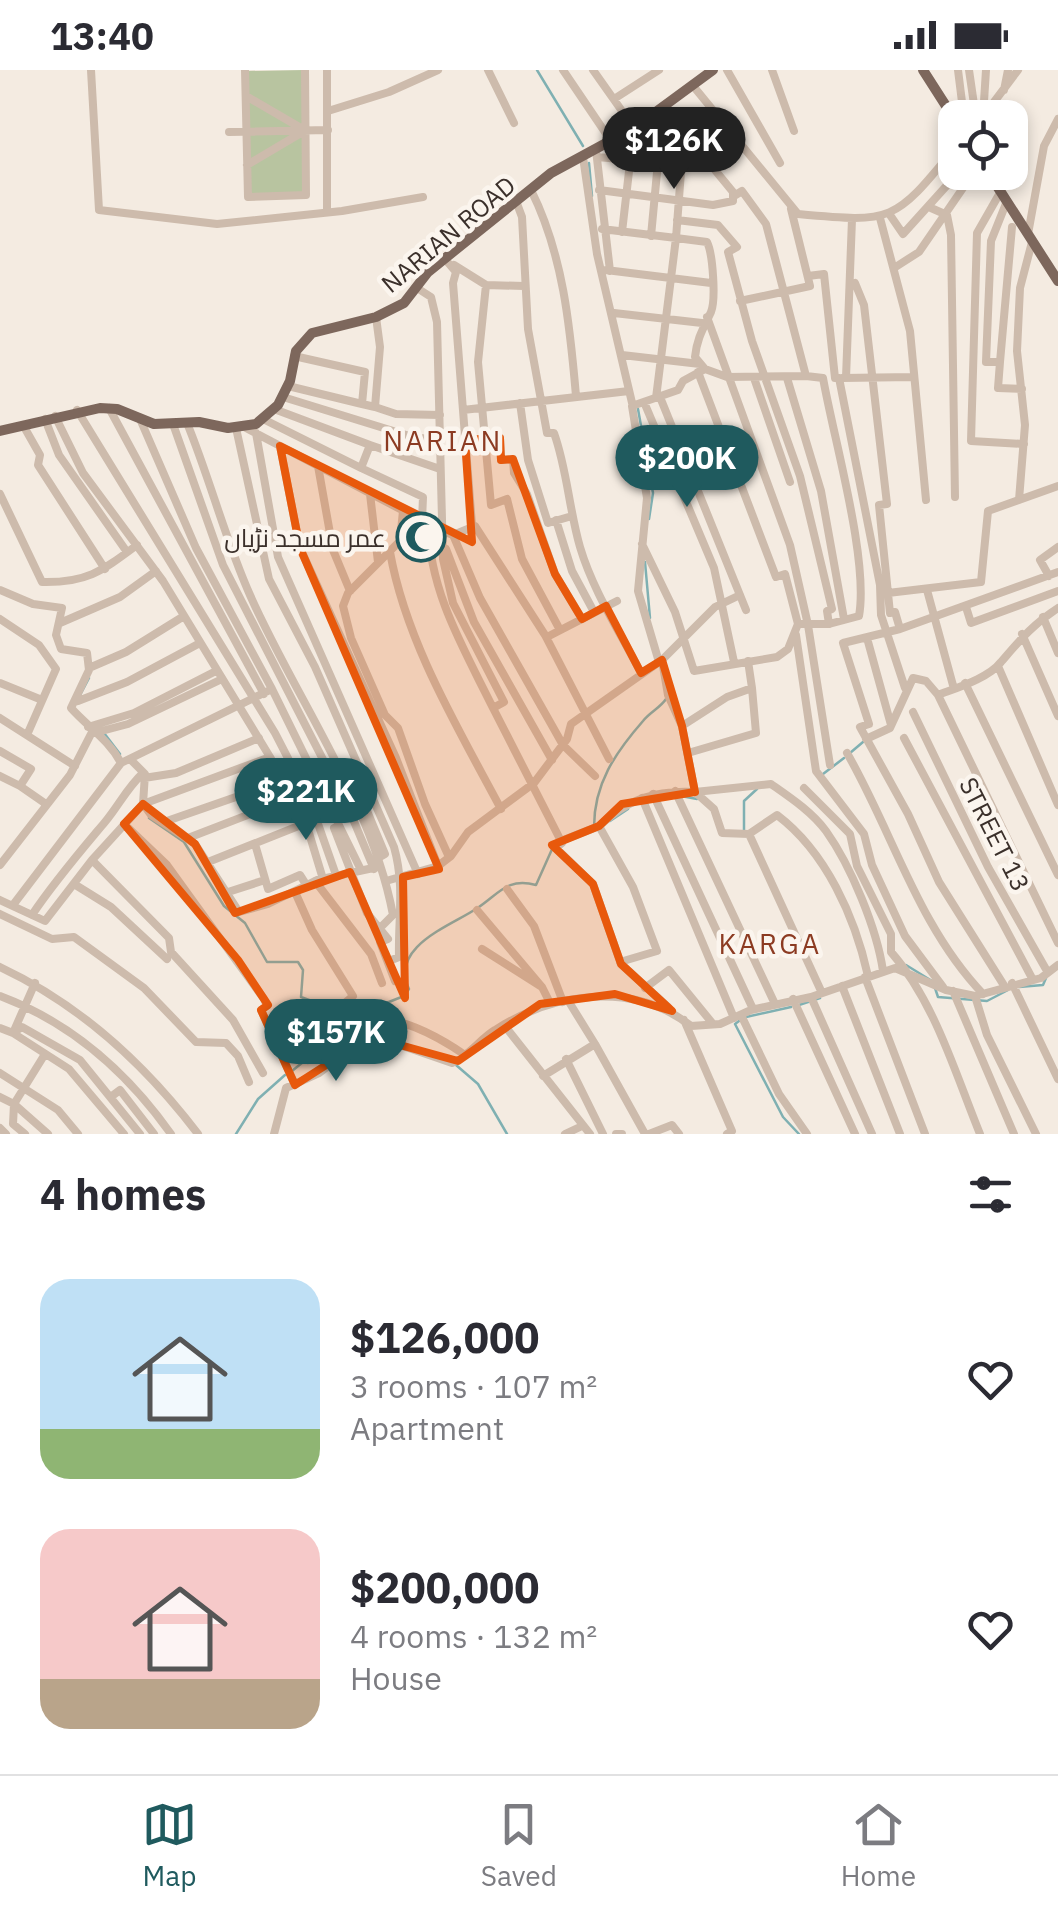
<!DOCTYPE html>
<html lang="en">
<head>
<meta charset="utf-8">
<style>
  body { margin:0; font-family:"IBM Plex Sans",Cairo,sans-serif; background:#f2f2f3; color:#2b2b33; height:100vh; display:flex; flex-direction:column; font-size:38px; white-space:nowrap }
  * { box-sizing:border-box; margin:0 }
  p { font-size:32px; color:#7c7c81 }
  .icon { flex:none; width:55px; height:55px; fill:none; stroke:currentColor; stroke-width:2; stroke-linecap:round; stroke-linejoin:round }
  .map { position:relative; height:1064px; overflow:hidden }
  .sheet { display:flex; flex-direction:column; background:#fff; flex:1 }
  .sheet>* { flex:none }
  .controls { position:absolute; left:938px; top:30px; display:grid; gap:20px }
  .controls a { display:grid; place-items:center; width:90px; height:90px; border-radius:20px; background:#fff; box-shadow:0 5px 15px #0003; font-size:50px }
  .price { position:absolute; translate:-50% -85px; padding:0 22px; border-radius:35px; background:#1f5a5e; color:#fff; font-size:32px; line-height:65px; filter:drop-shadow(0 2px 5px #0008) }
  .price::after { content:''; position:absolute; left:50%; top:60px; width:30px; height:22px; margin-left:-15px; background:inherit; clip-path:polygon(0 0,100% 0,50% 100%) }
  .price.on { background:#222; color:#fff }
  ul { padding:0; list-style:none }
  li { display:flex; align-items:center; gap:30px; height:250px; padding:0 40px }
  li span { display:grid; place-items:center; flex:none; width:280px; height:200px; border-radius:30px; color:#555 }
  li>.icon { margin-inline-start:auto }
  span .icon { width:120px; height:120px; fill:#fffc; stroke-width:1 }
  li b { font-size:42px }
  h2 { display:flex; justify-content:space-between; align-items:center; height:120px; padding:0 40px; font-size:42px }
  .status { display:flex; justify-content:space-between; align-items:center; height:70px; padding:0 50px; background:#fff; direction:ltr }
  .status svg { height:28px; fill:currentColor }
  .tabs { display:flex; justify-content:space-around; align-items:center; height:140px; border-top:2px solid #e1e1e2; background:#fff; font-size:28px; color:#7c7c81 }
  .tabs a { display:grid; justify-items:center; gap:5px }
  .tabs .on { color:#1f5a5e }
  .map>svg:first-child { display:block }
</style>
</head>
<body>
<div class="status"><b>13:40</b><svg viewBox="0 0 49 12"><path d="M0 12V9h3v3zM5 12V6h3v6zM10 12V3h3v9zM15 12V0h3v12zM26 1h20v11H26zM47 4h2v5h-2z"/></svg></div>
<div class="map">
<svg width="1058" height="1064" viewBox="0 0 1058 1064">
  <rect width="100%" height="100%" fill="#f4ebe1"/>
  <path fill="#b8c4a0" d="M 304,0 L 307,128 L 250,130 L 247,1 Z"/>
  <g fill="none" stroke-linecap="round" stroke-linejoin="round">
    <path stroke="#7fb0b2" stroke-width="2.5" d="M 537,0 L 583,76
      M 589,93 L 592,126
      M 638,339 L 653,423 L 649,449
      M 645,492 L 650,548
      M 79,627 L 89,608
      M 104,663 L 120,684
      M 850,683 L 863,672
      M 823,704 L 844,688
      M 681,726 L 697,729
      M 149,748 L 184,772 L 224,836 L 245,853 L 267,892 L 298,892 L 303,900 L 301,927 L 317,933 L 306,953 L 308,993
      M 610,751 L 628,739
      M 594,757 C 594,714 615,683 643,651 C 650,642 660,638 666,629
      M 744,760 L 744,731 L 757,719
      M 906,895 L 932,911
      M 1019,917 L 1043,915 L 1046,908
      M 935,918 L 938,927 L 987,931 L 1008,920
      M 799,935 L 820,928
      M 746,947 L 791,937
      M 739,951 L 735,954 L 783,1047 L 799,1064
      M 368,961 L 392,972
      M 456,995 L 478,1014 L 507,1064
      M 292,1001 L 366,941 L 404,926 L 409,919 C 389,877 450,856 476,839 C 499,824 507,807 536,815 L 553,777
      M 236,1064 L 258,1029 L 285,1005"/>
    <path stroke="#cdbbac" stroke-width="8" d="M 91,0 L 99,140 L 217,154 L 342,141 L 423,127
      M 245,0 L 248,127 L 306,125 L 305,0
      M 327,0 L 327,142
      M 488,0 L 514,53
      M 563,0 L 611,71
      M 593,0 L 634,58 L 622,162
      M 727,0 L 780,93
      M 772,0 L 794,61
      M 958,0 L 964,48
      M 969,0 L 976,48
      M 694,17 L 798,144 C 894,153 894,152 955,78
      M 1004,20 L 1008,0
      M 246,26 L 301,58
      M 614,29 L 659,0
      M 328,41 L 389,22 L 438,0
      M 983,47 L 986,0
      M 982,48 L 1018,0
      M 229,62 L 328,60
      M 689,68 L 718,46
      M 596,80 L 610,201
      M 583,87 L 597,184 L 633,337
      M 597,87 L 712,97
      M 247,95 L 301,63
      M 531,120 C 563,184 570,256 576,326
      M 599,120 L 713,135 L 733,131 L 733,122 L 664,38
      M 1001,121 L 977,163 L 971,371 L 1024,374
      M 516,131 L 522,147 L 528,259 L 547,363 L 554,363 C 567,399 569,439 580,477 C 593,521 620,562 641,603
      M 1007,131 L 991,171 L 986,292 L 1000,292 L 998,318 L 1022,319
      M 931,138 L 947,145 L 951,165 L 955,427
      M 890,145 L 903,164 L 959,102
      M 880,148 L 910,261 L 926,430
      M 677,150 L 718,155 L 737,177 L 728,182 L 752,271 L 800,406 L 832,539 L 827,541 L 829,554
      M 602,159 L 676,168 L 656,328
      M 1028,164 L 1044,76 L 1058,49
      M 651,166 L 661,60 L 684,62 L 676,168 L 707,172 C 713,184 716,230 711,242 C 703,259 697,268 695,287 L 705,299
      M 444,188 L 456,202 L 453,213 L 472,455
      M 454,195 L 486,215 L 524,216
      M 894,198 L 919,182 L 974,102
      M 606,200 L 711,213
      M 808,206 L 824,204 L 835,308
      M 855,213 L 864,235 L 887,434 L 879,435 L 890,543 L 895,542 L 900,559
      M 486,215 L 478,292 L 491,435 L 507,429 L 522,489 L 560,560
      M 417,218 L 431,227 L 437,252 L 443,489 L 453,533 L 504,632 L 493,638 C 463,577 430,523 428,454
      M 740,231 L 810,216 L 791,139
      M 614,243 L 702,253
      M 707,247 L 790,475 L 808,555 L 830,695
      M 622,285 L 700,294
      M 1000,292 L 1012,157
      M 698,302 L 776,507 L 785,504 L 798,554
      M 754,308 L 790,412
      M 787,308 L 821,421 L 844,549
      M 839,308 L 880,515 L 881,545 L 905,618
      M 842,308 L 913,307
      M 846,308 L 852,149
      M 288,316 L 362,334 L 365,302 L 294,286
      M 283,327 L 416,368 L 440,369
      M 660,327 L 746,540
      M 644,332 L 714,498 L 734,592
      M 520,333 L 528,390 L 548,453 L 572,446
      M 362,334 L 375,337 L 380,277 L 376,247
      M 375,337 L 396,344 L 440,345
      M 109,338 L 264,624
      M 77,340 L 275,663 L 310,731 L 336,805
      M 463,340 L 629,321
      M 55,346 L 83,403 L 163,511 L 270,687 L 306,753 L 323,809
      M 45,349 L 59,385 L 127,482
      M 140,349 L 196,478 L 272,619 L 361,800
      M 263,349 L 361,398 L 370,375 L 274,339
      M 187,353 C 210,409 225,469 250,525 C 296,629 372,732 393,845 L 380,858
      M 173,354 L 223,495 L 350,742 L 374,799
      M 23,355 L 40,385 L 38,395 L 105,499
      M 236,358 L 269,509 L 315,597 L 394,777 C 405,816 398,848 399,887 L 389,891
      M 246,358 L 440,460 L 453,465 L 475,456 L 545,565 L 609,689
      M 256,363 L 278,487 L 418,804
      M 465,370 L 500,368 L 501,390 L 513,389 L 514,403 L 527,424 L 555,504 L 582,549
      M 370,375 L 440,399
      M 280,376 L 300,478 L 396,688 L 438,796
      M 318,396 L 333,480 L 350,521
      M 361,398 L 423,427 L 422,451
      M 0,424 L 42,512 C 87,513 102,501 137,475
      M 370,424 L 378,492
      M 1019,430 L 1025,355 L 1017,281 L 1020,218 L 1032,172
      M 403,441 L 400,471 L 348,523 L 343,536 L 351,568 L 385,645 L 398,658 L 425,734 L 449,787
      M 556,450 L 572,501 L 594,542
      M 453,465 L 480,528 L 563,675 L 595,706
      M 642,474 L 675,542 L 694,601 L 777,587 L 788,579 L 798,554 L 829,554 L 859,546 C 869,490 834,370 823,308 L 806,306
      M 446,479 L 474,552 L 552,690
      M 390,482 C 406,572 458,658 501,739
      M 1049,506 L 1040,490 L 1058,477
      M 0,520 L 33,534 L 62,538 L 56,565 L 61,579 L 87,583 L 89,600 L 71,638 C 88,657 109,670 121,693
      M 927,520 L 954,619
      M 888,523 L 981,512 L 988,441 L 1058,416
      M 966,537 L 971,553 L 1058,521
      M 1043,547 L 1058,583
      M 0,549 L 39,575 L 56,599 L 27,665
      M 60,553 L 120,527 L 156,501
      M 1022,564 L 1058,646
      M 796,565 L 816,701 L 864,764 L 872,795 L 905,866 L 943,917
      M 547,567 L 617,531
      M 867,568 L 891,655
      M 662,590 L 668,625 L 682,656
      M 748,591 L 752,618 L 727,627 L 682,656 L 695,722 L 771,714 C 791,728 812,742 826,761 C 851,796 877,859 883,901
      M 659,592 L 638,521 L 647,428 L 632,336 L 678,320 L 683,311 L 705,299 L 727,307 L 806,306 L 766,154 L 742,121 L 734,126
      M 998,596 L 1058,735
      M 89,598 L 126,582 L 184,546
      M 0,613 L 42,630
      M 965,613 L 1058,805
      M 938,625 L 1058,873
      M 78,631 L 127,612 L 200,573
      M 493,638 L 562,773 L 556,778 L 593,814 L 621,894 L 668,937
      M 913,642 L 988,797 L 1047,901
      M 0,648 L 75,696
      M 88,657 L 134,643 L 216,601
      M 94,663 L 128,654 L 222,609
      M 904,668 L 1033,910
      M 866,669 L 890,658 L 913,608 L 926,611 L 938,625 C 956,618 989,608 1001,592 C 1020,570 1033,554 1058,538
      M 0,681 L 31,699 L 20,716 L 46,734
      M 688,683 L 756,663 L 752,618
      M 847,683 C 893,763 918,856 983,924
      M 131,690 L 145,704 L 143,734 L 151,745 L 195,774 L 239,842 L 268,834 L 317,810 L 378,797
      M 350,700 L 385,784 L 378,788
      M 0,706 L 20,716
      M 144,708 L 176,703 L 259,668
      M 804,718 L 850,764 L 857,796 L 891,864 L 891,882 C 935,932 955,1003 980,1064
      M 675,721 L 775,934
      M 653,724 L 753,939
      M 642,728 L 734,948
      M 164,752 L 282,711
      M 124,754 L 167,795 L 264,929 L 267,936 L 261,940 L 295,1015
      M 599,756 C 628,729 655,720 695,722 L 714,739 L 722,763 L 749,764 L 822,923
      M 334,758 L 367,843 L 388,869 L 380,872 L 395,911
      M 749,764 L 777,745 C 826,782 855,847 868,906
      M 188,768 L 289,729
      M 561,771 L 599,756 L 633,817 L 657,881 L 620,892
      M 255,774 L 268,819 L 300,805 L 307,816
      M 92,790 L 169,868 L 171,882 L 233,950 L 263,1003
      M 208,792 L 306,753
      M 0,795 L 70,705 L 92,662
      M 315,811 L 371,884 L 382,913
      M 386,811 L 438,796 L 451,786 L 468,762 L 534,713 L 567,669 L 571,654 L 662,590 L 715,537 L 740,525
      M 74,814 L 111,837 L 167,889
      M 507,819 L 534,856 L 563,932
      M 295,822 L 312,860 L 353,926 L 323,952
      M 225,823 L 265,810
      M 0,830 L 45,851 L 92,790 L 143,734 L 270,687
      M 13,835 L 121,693 L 272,619
      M 477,840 L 542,917
      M 0,844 L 52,869 L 74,867 L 144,918 L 196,972 L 226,973 L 238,986 L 249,1012
      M 32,845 C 54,812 79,783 105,752 C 119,735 127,718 143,703
      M 482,879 L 542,917 L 550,933
      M 0,897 C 81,935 144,993 198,1064
      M 865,907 L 925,1064
      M 35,913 L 13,963 L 69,999 L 124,1064
      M 1012,913 L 1058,1009
      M 842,916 L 900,1064
      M 1005,917 L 939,812 L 908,744 L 860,657 L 869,654 L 843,573 L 900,559 L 1058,502
      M 645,918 L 669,900 L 713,954
      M 953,921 L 1014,1064
      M 0,926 C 72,953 127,1002 171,1064
      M 975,926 L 987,965 L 1036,1064
      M 811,927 L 872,1064
      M 793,929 L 855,1064
      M 741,945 L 779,1024 L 807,1064
      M 684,950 L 732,1061 L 727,1064
      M 504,955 L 590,1064
      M 0,958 L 13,963 L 22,957 L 80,990 L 140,1064
      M 346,971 L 359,967 L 371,948 C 404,948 439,967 465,985
      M 595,974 L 645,1064
      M 45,984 L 14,1034 L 48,1064
      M 566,989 L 603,1064
      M 0,1003 L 58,1040 L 78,1064
      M 543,1006 L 595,974 L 569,932
      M 112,1026 L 120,1020 L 154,1064
      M 0,1027 L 14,1034 L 13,1054 L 25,1064
      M 0,1058 L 6,1064
      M 274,1064 L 286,1018 L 319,1003 L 348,981 L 400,975 L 452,993 C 469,986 480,969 495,960 C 554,922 633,911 691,956 L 720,954 L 751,940 L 811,927 L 895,898 L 946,920 L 975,926 L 1041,908 L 1058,895
      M 565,1064 L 582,1056
      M 616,1064 L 622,1064
      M 649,1064 L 672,1055 L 679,1064"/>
    <path stroke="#7d675c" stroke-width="10" d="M 923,0 L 955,50
      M 988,102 L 1058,211
      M 0,361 L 100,338 L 117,339 L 154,354 L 199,352 L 228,358 L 256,354 L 278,335 L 290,311 L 296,281 L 312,263 L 376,247 L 404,233 L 428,202 L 551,103 L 634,58 L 713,0"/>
  </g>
  <path fill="#e8590c" fill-opacity="0.2" stroke="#e8590c" stroke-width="8" stroke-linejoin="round" d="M 500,368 L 501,390 L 513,389 L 555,504 L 582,549 L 606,536 L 641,603 L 662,590 L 682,656 L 695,722 L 622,734 L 599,756 L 552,775 L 593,814 L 621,894 L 672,941 L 615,924 L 540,934 L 458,991 L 400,975 L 348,981 L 295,1015 L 261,940 L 268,935 L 238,890 L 124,754 L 143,734 L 195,774 L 235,843 L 350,802 L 405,928 L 403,807 L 439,799 L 300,478 L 280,376 L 472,472 L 465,370 Z"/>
  <defs>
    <g id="mosque-ring" transform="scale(2.5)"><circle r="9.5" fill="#fbf5ee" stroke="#1f5a5e" stroke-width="1.5"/><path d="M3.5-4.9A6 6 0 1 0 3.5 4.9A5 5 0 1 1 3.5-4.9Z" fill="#1f5a5e"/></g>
  </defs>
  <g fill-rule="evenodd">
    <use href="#mosque-ring" x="421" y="467"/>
  </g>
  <g text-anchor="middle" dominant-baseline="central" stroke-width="9" stroke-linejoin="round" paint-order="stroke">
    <g font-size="25" fill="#3b302b" stroke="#fbf5ee">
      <text transform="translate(448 164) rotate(-40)">NARIAN ROAD</text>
      <text transform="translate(995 764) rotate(63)">STREET 13</text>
    </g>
    <g font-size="25" fill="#3b302b" stroke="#fbf5ee" text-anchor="end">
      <text x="386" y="467">عمر مسجد نڑیاں</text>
    </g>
    <g font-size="28" letter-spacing="2.5" fill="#8c3b22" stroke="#fbf5ee">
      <text x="443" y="370">NARIAN</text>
      <text x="770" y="873">KARGA</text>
    </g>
  </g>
</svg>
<div class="controls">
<a><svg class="icon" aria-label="locate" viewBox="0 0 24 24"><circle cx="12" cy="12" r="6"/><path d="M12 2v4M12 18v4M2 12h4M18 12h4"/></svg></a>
</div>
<b class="price on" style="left:674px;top:122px">$126K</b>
<b class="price" style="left:687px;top:440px">$200K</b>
<b class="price" style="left:306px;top:773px">$221K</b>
<b class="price" style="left:336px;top:1014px">$157K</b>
</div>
<section class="sheet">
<h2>4 homes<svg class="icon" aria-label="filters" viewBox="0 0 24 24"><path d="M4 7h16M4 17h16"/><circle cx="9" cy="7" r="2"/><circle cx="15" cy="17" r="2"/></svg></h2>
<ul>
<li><span style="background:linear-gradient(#bfe0f5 75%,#8fb573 0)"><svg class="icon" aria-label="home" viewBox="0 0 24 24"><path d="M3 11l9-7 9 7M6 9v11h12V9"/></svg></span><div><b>$126,000</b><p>3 rooms · 107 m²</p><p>Apartment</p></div><svg class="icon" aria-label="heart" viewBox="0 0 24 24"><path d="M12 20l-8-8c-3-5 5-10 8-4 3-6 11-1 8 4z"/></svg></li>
<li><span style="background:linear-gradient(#f6c9c9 75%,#b9a48a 0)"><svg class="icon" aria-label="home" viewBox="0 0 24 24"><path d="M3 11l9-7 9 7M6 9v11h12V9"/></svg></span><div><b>$200,000</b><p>4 rooms · 132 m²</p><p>House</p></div><svg class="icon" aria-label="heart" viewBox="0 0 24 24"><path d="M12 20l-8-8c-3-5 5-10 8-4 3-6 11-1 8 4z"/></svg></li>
</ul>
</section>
<nav class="tabs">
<a class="on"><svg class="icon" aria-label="map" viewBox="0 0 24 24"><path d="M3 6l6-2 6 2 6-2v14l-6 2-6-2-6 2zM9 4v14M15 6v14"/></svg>Map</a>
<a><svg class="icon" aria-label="saved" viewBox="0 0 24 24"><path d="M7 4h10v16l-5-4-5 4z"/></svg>Saved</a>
<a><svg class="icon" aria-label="home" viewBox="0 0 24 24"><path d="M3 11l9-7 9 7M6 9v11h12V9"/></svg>Home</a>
</nav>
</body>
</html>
